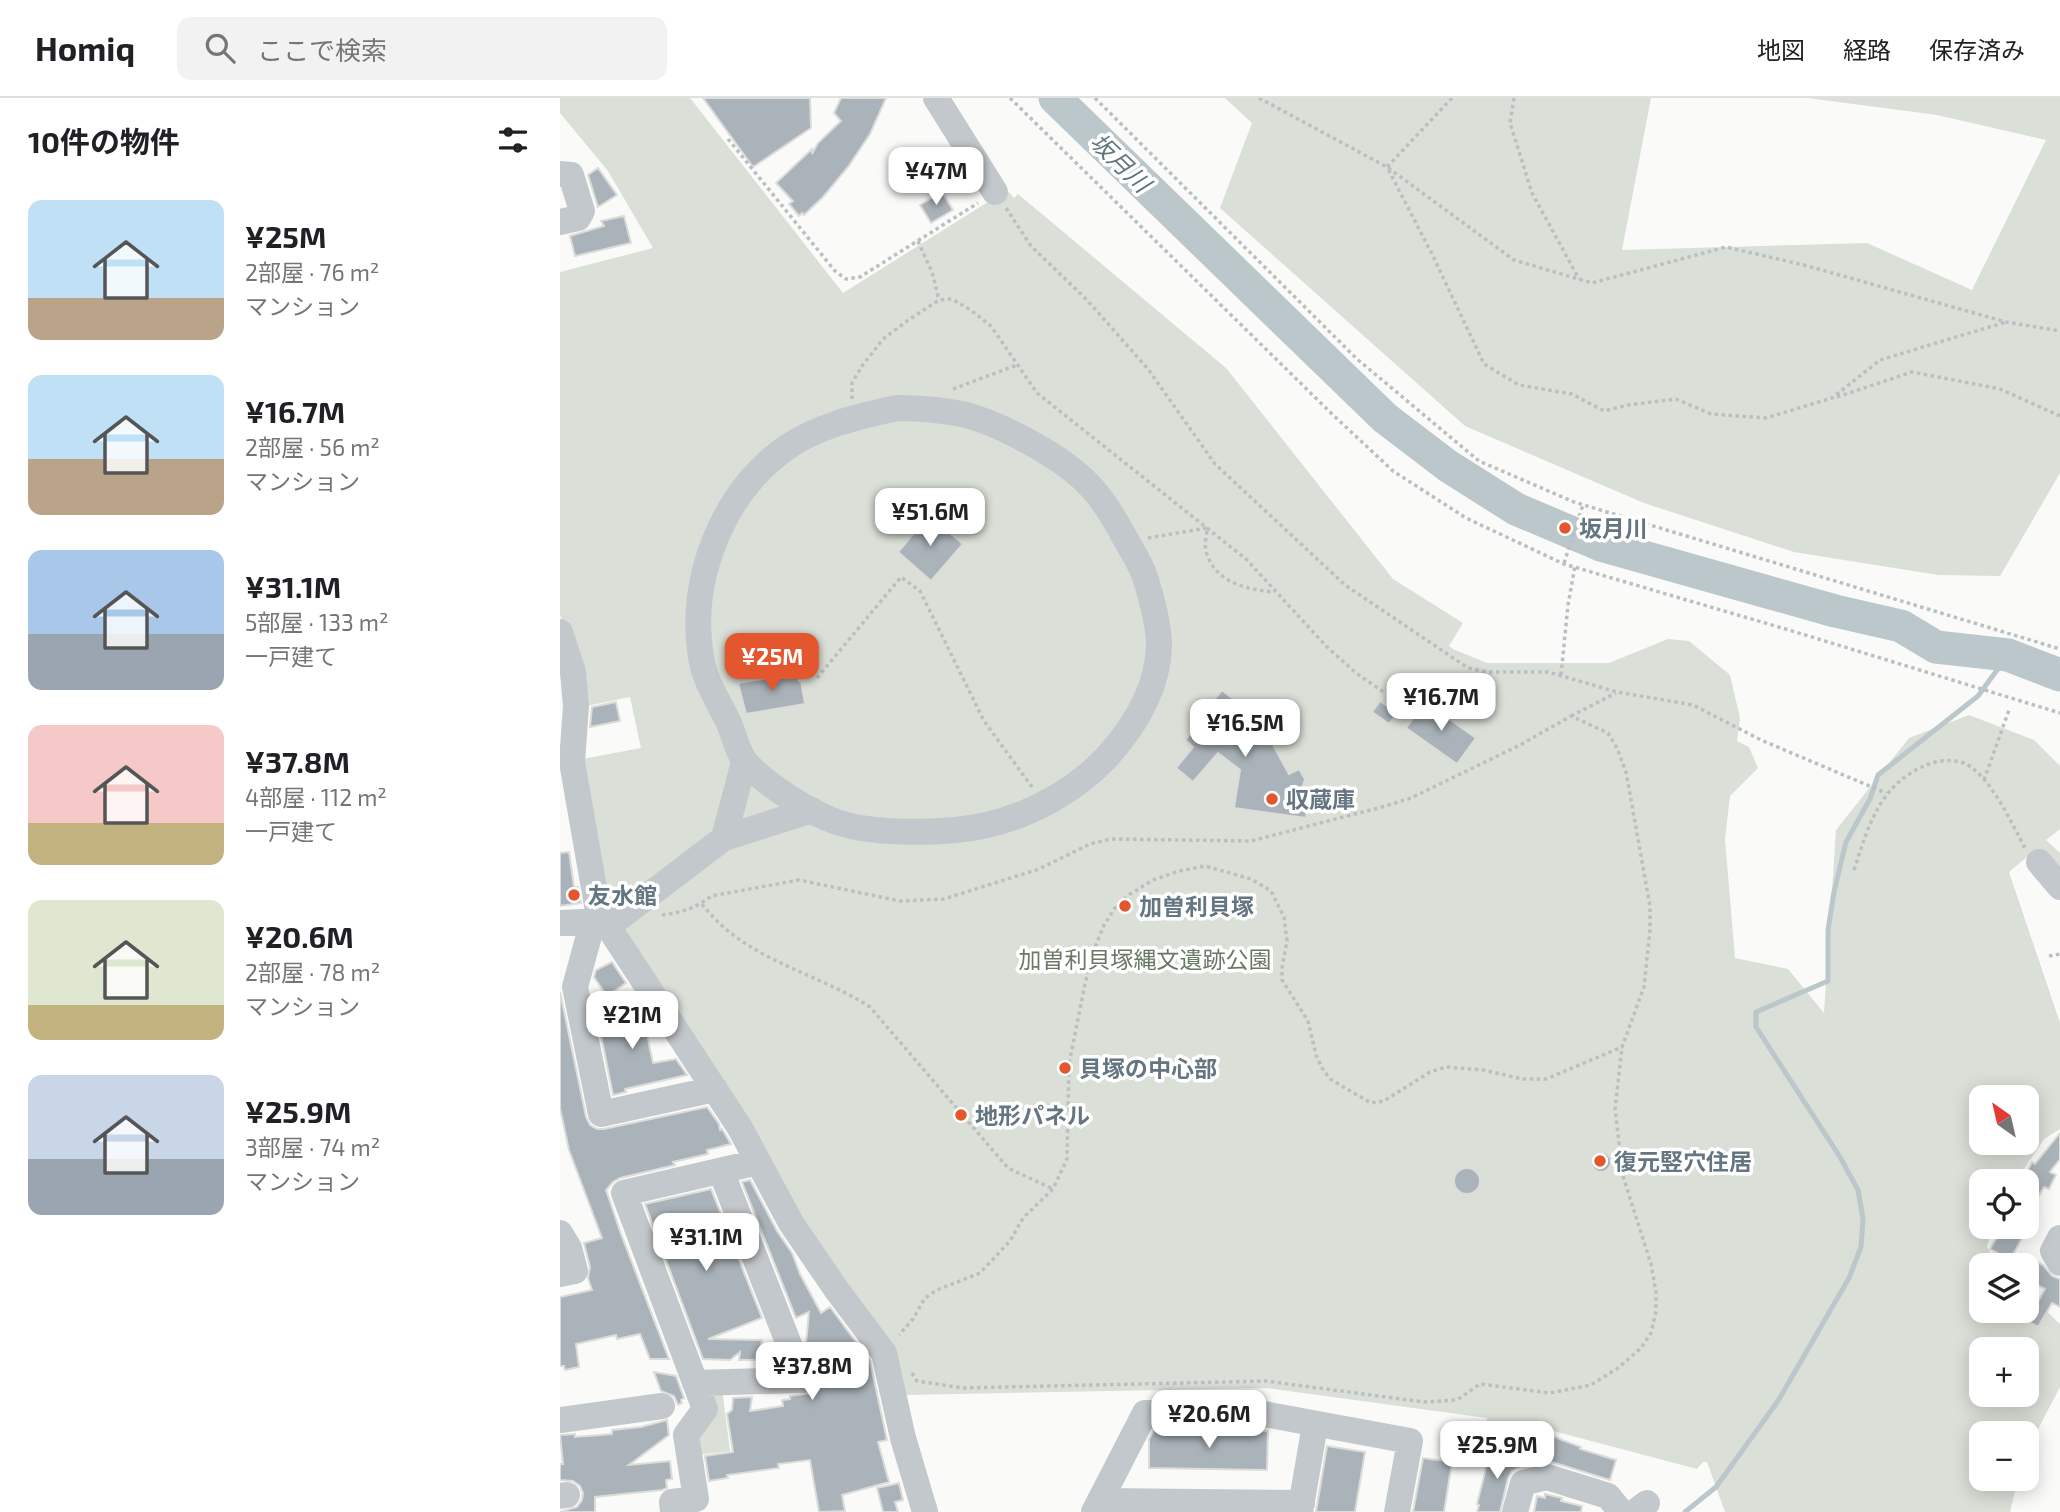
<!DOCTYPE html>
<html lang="ja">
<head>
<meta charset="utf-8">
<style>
  body { margin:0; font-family:"Exo 2","Noto Sans JP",sans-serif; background:#f2f2f2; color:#202124; height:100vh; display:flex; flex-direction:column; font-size:26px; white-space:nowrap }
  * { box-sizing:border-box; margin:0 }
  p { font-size:23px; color:#757577 }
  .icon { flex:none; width:38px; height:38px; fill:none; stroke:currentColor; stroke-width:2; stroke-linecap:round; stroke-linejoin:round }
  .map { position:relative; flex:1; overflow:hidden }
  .sheet { display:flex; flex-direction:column; background:#fff; width:560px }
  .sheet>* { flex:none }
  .needle { width:46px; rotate:326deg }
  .buttons { position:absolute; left:1409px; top:987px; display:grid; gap:14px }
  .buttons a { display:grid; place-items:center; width:70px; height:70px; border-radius:14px; background:#fff; box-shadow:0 4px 18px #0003; font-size:35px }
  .price { position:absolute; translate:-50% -60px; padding:0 16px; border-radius:14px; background:#fff; color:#222; font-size:23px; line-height:46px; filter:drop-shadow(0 2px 4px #0008) }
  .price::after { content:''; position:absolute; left:50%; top:42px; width:21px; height:16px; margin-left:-10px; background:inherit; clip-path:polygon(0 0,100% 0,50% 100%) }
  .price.on { background:#e4572e; color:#fff }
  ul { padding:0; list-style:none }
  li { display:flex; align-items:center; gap:21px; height:175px; padding:0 28px }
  li span { display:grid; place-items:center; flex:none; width:196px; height:140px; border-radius:14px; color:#555 }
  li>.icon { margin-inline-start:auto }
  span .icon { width:84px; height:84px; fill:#fffc; stroke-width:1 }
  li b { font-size:30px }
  h2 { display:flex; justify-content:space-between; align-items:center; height:84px; padding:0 28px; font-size:30px }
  header { display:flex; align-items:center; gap:42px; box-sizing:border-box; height:98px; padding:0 35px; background:#fff; border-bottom:2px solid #e0e0e0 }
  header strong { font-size:33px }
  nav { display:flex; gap:38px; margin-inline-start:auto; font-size:24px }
  .search { width:490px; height:63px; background:#f2f2f2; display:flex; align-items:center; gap:18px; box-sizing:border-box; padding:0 24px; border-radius:14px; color:#757577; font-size:26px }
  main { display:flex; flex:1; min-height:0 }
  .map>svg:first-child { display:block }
</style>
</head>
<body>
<header>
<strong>Homiq</strong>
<div class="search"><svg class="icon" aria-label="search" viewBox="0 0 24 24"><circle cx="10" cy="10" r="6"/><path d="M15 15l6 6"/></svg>ここで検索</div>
<nav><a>地図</a><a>経路</a><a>保存済み</a></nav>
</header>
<main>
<section class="sheet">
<h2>10件の物件<svg class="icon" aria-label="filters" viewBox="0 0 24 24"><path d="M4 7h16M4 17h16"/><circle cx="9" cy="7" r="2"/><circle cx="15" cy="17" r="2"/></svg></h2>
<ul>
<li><span style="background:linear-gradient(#bfe0f5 70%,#b9a48a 0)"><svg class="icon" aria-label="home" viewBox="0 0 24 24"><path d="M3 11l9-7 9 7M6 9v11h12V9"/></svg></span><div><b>¥25M</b><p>2部屋 · 76 m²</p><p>マンション</p></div></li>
<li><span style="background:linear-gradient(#bfe0f5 60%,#b9a48a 0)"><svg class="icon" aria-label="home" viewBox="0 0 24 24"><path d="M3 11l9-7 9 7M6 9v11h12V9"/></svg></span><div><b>¥16.7M</b><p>2部屋 · 56 m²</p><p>マンション</p></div></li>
<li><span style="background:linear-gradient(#a9c7e8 60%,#9aa5b1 0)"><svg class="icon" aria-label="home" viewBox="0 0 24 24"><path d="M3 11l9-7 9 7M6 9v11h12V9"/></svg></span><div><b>¥31.1M</b><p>5部屋 · 133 m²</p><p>一戸建て</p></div></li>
<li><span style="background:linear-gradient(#f6c9c9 70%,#c2b280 0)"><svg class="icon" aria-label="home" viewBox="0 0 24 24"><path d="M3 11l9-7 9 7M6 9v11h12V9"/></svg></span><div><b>¥37.8M</b><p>4部屋 · 112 m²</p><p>一戸建て</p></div></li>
<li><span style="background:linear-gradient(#dfe7d0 75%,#c2b280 0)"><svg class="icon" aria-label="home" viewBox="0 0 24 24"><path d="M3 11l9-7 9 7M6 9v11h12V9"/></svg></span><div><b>¥20.6M</b><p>2部屋 · 78 m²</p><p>マンション</p></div></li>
<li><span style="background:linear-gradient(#c9d6e8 60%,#9aa5b1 0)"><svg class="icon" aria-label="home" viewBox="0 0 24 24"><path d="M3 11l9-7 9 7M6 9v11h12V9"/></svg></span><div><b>¥25.9M</b><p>3部屋 · 74 m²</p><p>マンション</p></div></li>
</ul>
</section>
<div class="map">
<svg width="1500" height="1414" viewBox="0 0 1500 1414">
  <rect width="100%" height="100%" fill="#fafaf8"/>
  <path fill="#dadfd7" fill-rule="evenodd" d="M 0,0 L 130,0 L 283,195 L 447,92 L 454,100 L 458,96 L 666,270 L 833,481 L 903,525 L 889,548 L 893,551 L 927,565 L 1049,565 L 1108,541 L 1129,543 L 1170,577 L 1180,620 L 1177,643 L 1189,649 L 1198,670 L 1170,698 L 1165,741 L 1175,860 L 1228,871 L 1264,915 L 1276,732 L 1349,640 L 1409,617 L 1474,642 L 1500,668 L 1500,731 L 1486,742 L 1500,755 L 1500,777 L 1474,753 L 1449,774 L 1500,925 L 1500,1031 L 1484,1041 L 1456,1083 L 1421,1083 L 1421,1129 L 1432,1129 L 1427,1149 L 1438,1167 L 1421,1167 L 1421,1213 L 1466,1213 L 1467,1195 L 1500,1226 L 1500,1289 L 1467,1352 L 1466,1335 L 1421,1335 L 1421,1381 L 1458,1381 L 1450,1414 L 1165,1414 L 1147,1364 L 1143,1364 L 1137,1371 L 986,1331 L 949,1341 L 919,1363 L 927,1320 L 707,1290 L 344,1297 L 282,1191 L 46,813 L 17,662 L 81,650 L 70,599 L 22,609 L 8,537 L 0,517 L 0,174 L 93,150 L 48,73 L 0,15 ZM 1421,999 L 1466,999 L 1466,1045 L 1421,1045 ZM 1421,1251 L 1466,1251 L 1466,1297 L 1421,1297 Z
    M 665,0 L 1091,0 L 1062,152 L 1307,145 L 1412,192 L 1486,42 L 1377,17 L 1248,0 L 1500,0 L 1500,375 L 1440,478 L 1378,477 L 1234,454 L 1084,405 L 905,328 L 660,110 L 692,25 Z
    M 162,1291 L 170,1353 L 138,1357 C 136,1331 138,1306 162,1291 Z"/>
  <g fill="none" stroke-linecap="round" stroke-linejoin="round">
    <path stroke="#bbc7cb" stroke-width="5" d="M 1125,1414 L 1156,1389 L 1218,1303 L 1289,1180 L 1301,1149 L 1303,1121 L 1298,1092 L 1280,1059 L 1196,929 L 1196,914 L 1268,883 L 1268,832 L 1274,794 L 1286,744 L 1310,701 L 1318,677 L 1418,598 L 1448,557"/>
    <path stroke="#bbc7cb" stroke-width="33" d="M 495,0 L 825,320 L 888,368 L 956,411 L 1041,447 L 1275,513 L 1341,528 L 1376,549 L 1448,557 L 1500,577"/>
  </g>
  <path fill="#aab3b9" stroke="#dcdcda" stroke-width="2" d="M 143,0 L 250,0 L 251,30 L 193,69 Z
    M 281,0 L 326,0 L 310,36 L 288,69 L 263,99 L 244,117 L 242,115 L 239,118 L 229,106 L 233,103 L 216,85 L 252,51 L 252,56 L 258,45 L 281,23 L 274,15 Z
    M 38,70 L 57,97 L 38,109 L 28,77 Z
    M 382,94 L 393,112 L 371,125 L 360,107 Z
    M 64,118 L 71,145 L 15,158 L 10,138 L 44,128 L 41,123 Z
    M 369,417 L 403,446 L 371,483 L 338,454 Z
    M 238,575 L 239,583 L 241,582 L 245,606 L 186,616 L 178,585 Z
    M 662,592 L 700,623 L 729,676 L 739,671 L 745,681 L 742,691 L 750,692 L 746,720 L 674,710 L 680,672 L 658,655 L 633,684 L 616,670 L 633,649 L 625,642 L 632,634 L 629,631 Z
    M 820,603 L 837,615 L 829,626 L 812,614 Z
    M 56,604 L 60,623 L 30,629 L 32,609 Z
    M 865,604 L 916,640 L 897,666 L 846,630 Z
    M 9,754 L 14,789 L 18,789 L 21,805 L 0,808 L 0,755 Z
    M 52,864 L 66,885 L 47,898 L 34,879 L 36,872 Z
    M 0,894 L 26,1019 L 30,1027 L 37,1031 L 44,1031 L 147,1009 L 159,1026 L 160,1032 L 162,1031 L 171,1046 L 147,1052 L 148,1056 L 113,1064 L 115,1067 L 60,1080 L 53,1084 L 46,1092 L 61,1136 L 109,1261 L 90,1261 L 80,1236 L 57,1241 L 56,1237 L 16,1246 L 19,1269 L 5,1272 L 4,1268 L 0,1268 L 0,1199 L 32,1192 L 28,1180 L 30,1169 L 24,1145 L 42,1140 L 9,1052 L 0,1010 Z
    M 80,906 L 93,925 L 85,927 L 93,965 L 116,961 L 127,977 L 65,991 L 66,994 L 53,997 L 37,917 Z
    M 1500,1035 L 1500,1061 L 1490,1074 L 1496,1077 L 1489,1091 L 1484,1089 L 1466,1120 L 1466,1083 L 1462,1083 L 1472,1064 L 1475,1066 Z
    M1031 1064a10 10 0 1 1 20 0a10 10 0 1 1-20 0Z
    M894 1083a13 13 0 1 1 26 0a13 13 0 1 1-26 0Z
    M 190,1082 L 217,1133 L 232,1155 L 240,1176 L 261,1215 L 270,1209 L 310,1263 L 327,1342 L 318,1344 L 329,1384 L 282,1397 L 285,1413 L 259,1414 L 250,1362 L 218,1366 L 219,1370 L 167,1377 L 168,1380 L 149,1383 L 145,1358 L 173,1354 L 167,1316 L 172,1312 L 173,1300 L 192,1299 L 190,1313 L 223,1308 L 222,1302 L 230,1301 L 230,1298 L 251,1295 L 259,1284 L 246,1246 L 249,1214 L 236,1220 L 182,1084 Z
    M 151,1091 L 202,1220 L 148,1241 L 202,1242 L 199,1262 L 179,1262 L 180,1254 L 170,1262 L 143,1261 L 85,1106 Z
    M 1443,1129 L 1468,1129 L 1450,1162 L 1430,1151 Z
    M 1466,1158 L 1483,1167 L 1492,1178 L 1500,1181 L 1500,1209 L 1492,1205 L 1478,1229 L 1467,1223 L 1485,1191 L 1466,1181 Z
    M 94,1274 L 116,1278 L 124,1300 L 121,1302 L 122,1305 L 118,1307 L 114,1298 L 101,1293 Z
    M 107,1322 L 109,1337 L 69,1367 L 110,1363 L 112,1381 L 106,1382 L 107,1390 L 102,1392 L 35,1399 L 35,1414 L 0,1414 L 17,1409 L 22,1402 L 23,1395 L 20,1388 L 13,1383 L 0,1382 L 0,1366 L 3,1366 L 0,1337 L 15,1336 L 15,1339 L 52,1336 L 52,1332 L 81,1329 Z
    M 595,1331 L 708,1333 L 707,1372 L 589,1370 L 589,1341 Z
    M 978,1333 L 1021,1349 L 1020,1351 L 1056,1362 L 1050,1382 L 992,1364 L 981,1364 L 967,1358 Z
    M 767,1348 L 805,1354 L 795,1414 L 756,1414 Z
    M 952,1349 L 963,1366 L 952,1373 L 948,1380 L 940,1414 L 917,1414 L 919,1407 L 917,1406 L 927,1366 Z
    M 863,1360 L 892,1364 L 884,1414 L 853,1414 Z
    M 339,1385 L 343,1402 L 335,1404 L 338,1414 L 323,1414 L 317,1390 Z
    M 985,1396 L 1002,1400 L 1001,1403 L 1022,1408 L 1021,1414 L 974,1414 L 977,1398 L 985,1400 Z"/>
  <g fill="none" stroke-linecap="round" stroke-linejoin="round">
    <path stroke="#bbbfc2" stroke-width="3.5" stroke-dasharray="3.5 3.5" stroke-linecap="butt" d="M 450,0 L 772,316 L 833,373 L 906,420 L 1004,466 L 1229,532 L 1500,615
      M 535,0 L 797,261 L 919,363 L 1014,404 L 1500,551
      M 699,0 L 827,69 L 954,162 L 1032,185 L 1166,149 L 1244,167 L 1446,224 L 1500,233
      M 892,0 L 827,69 L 873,158 L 924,266 L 959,287 L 1012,296 L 1044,313 L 1068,307 L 1116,301 L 1151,316 L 1206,320 L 1272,300 L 1320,262 L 1446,224
      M 954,0 L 950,25 L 972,95 L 1019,181
      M 168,41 L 275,173 L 286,181 L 300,179 L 418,105
      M 446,110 L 471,148 L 527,202 L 588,271 L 655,366 L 785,487 L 908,570 L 927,574 L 988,574 L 1057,594 L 1133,607 L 1201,642 L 1326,695
      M 358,143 L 372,174 L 379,202
      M 393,291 L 457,267
      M 1277,299 L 1352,274 L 1440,291 L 1500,318
      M 292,301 L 292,285 L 302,268 L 323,241 L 347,223 L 379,202 L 392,201 L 412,213 L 431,228 L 477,295 L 686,461 L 766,548 L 796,575 L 825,595
      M 588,440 L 647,430 C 647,437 644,446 646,453 C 654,484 685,491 713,494
      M 1004,465 L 1023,407
      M 1001,577 L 1008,507 L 1015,468
      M 257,580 L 341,479 L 360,493 L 424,623 L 472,689
      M 1011,618 L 1056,595
      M 1424,682 L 1449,612
      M 1294,772 C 1309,726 1320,685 1369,666 C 1379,662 1395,661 1406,666 C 1431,679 1452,726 1465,750
      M 142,806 C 186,863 252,872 310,909 L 448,1070 L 493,1091
      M 102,817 C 120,815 137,810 151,798 L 239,782 L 340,803 L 384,801 L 479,771 L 530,746 L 551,741 L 691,743 L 822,709 L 851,700 L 960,647 L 1011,618 L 1048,635 L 1057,650 L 1066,674 L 1090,808 L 1090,832 L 1084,889 L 1062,949 L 986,981 L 963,981 L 923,972 L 886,969 L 870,974 L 824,1003 L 811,1005 L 770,981 L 762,970 L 756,957 L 748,923 L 722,882 L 722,870 L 727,843 L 724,819 L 711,793 L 691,781 L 645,768 L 619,773 L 593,782 L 570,796 L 555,810 L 544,827 L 534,852 L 525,886 L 509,966 L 507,1061 L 493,1091 L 463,1120 L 450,1143 L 420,1175 L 377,1192 L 365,1200 L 353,1221 L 339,1237
      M 1489,858 L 1500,856
      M 352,1275 L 357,1283 L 403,1290 L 706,1283 L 864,1304 L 897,1302 L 920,1286 L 990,1295 L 1031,1287 L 1058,1270 L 1081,1250 L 1091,1235 L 1096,1213 L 1096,1194 L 1091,1166 L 1063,1078 L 1055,1011 L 1062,949"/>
    <path stroke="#c3c8cc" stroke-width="26" d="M 376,0 L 435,94
      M 0,76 L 11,77 L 22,113 L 18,120 L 0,124
      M 337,310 C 360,310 384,312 406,317 C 441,326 502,359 527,385 C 543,400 556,423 566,442 C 573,454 581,467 585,479 C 591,498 599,529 599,548 C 598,590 574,629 547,659 C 516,692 471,717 427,727 C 387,736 307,738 269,721 C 242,710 208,687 188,667 C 178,657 174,636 168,623 C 158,603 144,581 141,559 C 128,483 162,395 226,350 C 257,328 300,318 337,310 Z
      M 0,534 L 13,574 L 16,608 L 12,664 L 38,813 L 180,1030 L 231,1125 L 276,1191 L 324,1255 L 343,1340 L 365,1414
      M 164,740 L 252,712
      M 1479,764 L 1500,789
      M 33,823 L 15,889 L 41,1016 L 155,991
      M 0,825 L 44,823 L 59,820 L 164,740 L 184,664
      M 0,1135 L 9,1150 L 15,1173 L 0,1176
      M 1500,1140 L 1493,1153 L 1500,1165
      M 135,1285 L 243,1282 L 161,1073
      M 0,1322 L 102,1308
      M 0,1398 L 7,1397
      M 540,1403 L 742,1405
      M 113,1414 L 112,1404 L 136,1401 L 126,1337 L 145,1311 L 64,1095 L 198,1064
      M 534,1414 L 585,1315 L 704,1316 L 850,1343 L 837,1414
      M 740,1414 L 755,1327
      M 955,1414 L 963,1385 L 987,1379 L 1048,1398 L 1061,1414
      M 1075,1414 L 1087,1405"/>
  </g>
  <g fill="#e4572e" stroke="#fff" stroke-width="2.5">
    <circle cx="1005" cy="430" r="7"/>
    <circle cx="712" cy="701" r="7"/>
    <circle cx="14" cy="797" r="7"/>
    <circle cx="565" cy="808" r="7"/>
    <circle cx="505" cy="970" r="7"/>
    <circle cx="401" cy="1017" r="7"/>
    <circle cx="1040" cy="1063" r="7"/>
  </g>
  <g text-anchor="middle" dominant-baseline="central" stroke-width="7" stroke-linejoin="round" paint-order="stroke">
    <g font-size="23" font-weight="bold" fill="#657683" stroke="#fff" text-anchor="start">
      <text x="1019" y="430">坂月川</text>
      <text x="726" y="701">収蔵庫</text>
      <text x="28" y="797">友水館</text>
      <text x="579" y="808">加曽利貝塚</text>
      <text x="519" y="970">貝塚の中心部</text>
      <text x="415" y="1017">地形パネル</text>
      <text x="1054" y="1063">復元竪穴住居</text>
    </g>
    <g font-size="23" fill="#687a64" stroke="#fff">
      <text x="585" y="861">加曽利貝塚縄文遺跡公園</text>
    </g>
    <g font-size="24" font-style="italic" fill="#60757c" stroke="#fff">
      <text transform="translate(561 64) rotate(44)">坂月川</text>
    </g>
  </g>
</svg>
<div class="buttons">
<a><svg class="needle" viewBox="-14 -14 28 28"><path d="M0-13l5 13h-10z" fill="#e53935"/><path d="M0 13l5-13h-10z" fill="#757577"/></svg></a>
<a><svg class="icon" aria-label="locate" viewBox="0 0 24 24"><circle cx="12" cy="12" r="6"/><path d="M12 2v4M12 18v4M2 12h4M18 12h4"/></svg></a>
<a><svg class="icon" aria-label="layers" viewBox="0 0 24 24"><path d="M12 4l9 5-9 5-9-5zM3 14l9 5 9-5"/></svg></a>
<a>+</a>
<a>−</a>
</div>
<b class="price" style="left:376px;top:109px">¥47M</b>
<b class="price" style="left:370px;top:450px">¥51.6M</b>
<b class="price on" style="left:212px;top:595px">¥25M</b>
<b class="price" style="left:881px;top:635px">¥16.7M</b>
<b class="price" style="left:685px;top:661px">¥16.5M</b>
<b class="price" style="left:72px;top:953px">¥21M</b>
<b class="price" style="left:146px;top:1175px">¥31.1M</b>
<b class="price" style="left:252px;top:1304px">¥37.8M</b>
<b class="price" style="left:649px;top:1352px">¥20.6M</b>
<b class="price" style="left:937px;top:1383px">¥25.9M</b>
</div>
</main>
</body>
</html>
